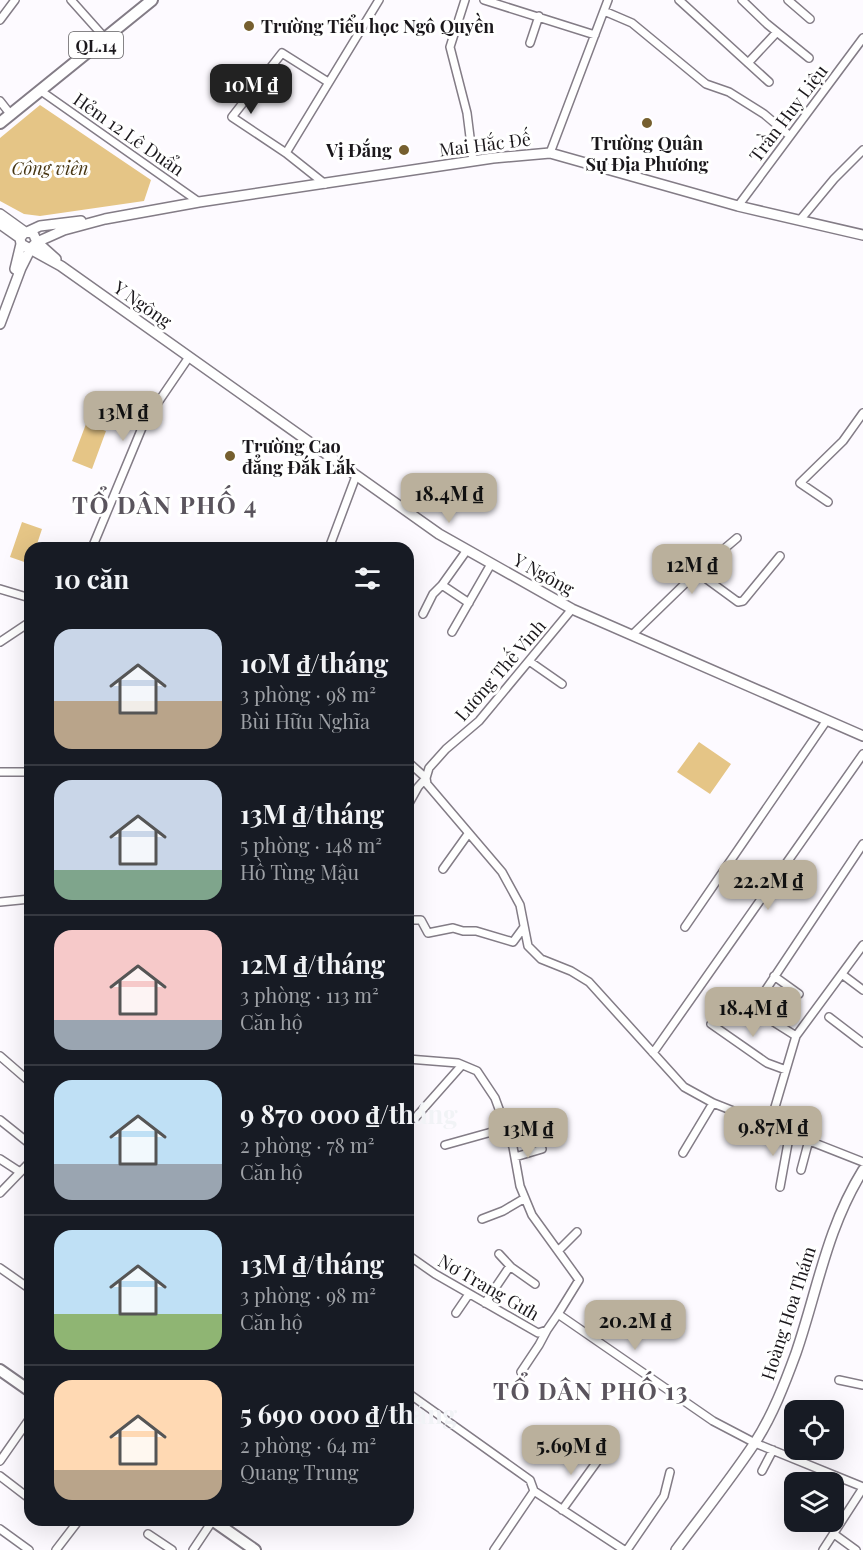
<!DOCTYPE html>
<html lang="vi">
<head>
<meta charset="utf-8">
<style>
  body { margin:0; font-family:"Playfair Display",serif; background:#20242c; color:#f1f3f6; height:100vh; display:flex; flex-direction:column; font-size:22px; white-space:nowrap }
  * { box-sizing:border-box; margin:0 }
  p { font-size:20px; color:#9ea1a6 }
  .icon { flex:none; width:33px; height:33px; fill:none; stroke:currentColor; stroke-width:2; stroke-linecap:round; stroke-linejoin:round }
  .map { position:relative; flex:1; overflow:hidden }
  .panel { position:absolute; left:24px; top:542px; width:390px; height:984px; display:flex; flex-direction:column; background:#171b24; border-radius:18px; box-shadow:0 6px 24px #0002 }
  .panel>* { flex:none }
  .controls { position:absolute; left:784px; top:1400px; display:grid; gap:12px }
  .controls a { display:grid; place-items:center; width:60px; height:60px; border-radius:12px; background:#171b24; box-shadow:0 6px 24px #0002; font-size:30px }
  .price { position:absolute; translate:-50% -51px; padding:0 14px; border-radius:12px; background:#bab09c; color:#111; font-size:20px; line-height:39px; filter:drop-shadow(0 2px 3px #0008) }
  .price::after { content:''; position:absolute; left:50%; top:36px; width:18px; height:14px; margin-left:-9px; background:inherit; clip-path:polygon(0 0,100% 0,50% 100%) }
  .price.selected { background:#222; color:#fff }
  ul { padding:0; list-style:none }
  li { display:flex; align-items:center; gap:18px; height:150px; padding:0 30px }
  li+li { border-top:2px solid #363941 }
  li span { display:grid; place-items:center; flex:none; width:168px; height:120px; border-radius:18px; color:#555 }
  li>.icon { margin-inline-start:auto }
  span .icon { width:72px; height:72px; fill:#fffc; stroke-width:1 }
  li b { font-size:26px }
  h2 { display:flex; justify-content:space-between; align-items:center; height:72px; padding:0 30px; font-size:26px }
  .map>svg:first-child { display:block }
</style>
</head>
<body>
<div class="map">
<svg width="863" height="1550" viewBox="0 0 863 1550">
  <rect width="100%" height="100%" fill="#fdfaff"/>
  <path fill="#e5c586" d="M 40,105 L 151,180 L 144,201 L 40,216 L 24,214 L 0,201 L 0,138 Z
    M 86,424 L 106,431 L 92,469 L 72,461 Z
    M 22,522 L 42,529 L 36,547 L 30,548 L 30,564 L 10,557 Z
    M 699,742 L 731,764 L 710,794 L 677,772 Z"/>
  <g fill="none" stroke-linecap="round" stroke-linejoin="round">
    <g stroke="#837c86" stroke-width="10">
      <path id="street" d="M 71,0 L 105,38
        M 465,0 L 450,47 L 467,113 L 473,161
        M 484,0 L 595,35
        M 679,0 L 769,82
        M 742,0 L 767,24 L 809,58
        M 788,0 L 810,19
        M 604,11 L 632,23 L 706,84 L 729,92 L 764,114 L 790,136
        M 0,20 L 15,0
        M 530,43 L 539,16
        M 748,63 L 777,32
        M 41,91 L 199,202
        M 0,101 L 11,115
        M 286,153 L 379,0
        M 550,153 L 608,0
        M 325,184 L 286,153 L 232,117 L 282,53 L 328,82
        M 738,206 L 863,38
        M 800,220 L 834,179 L 863,150
        M 828,502 L 800,483 L 843,441 L 863,413
        M 92,548 L 144,423 L 189,357
        M 329,548 L 356,476
        M 467,550 L 442,585 L 469,603
        M 697,572 L 738,602 L 743,601 L 780,556
        M 0,589 L 30,598
        M 572,609 L 479,721 L 446,749 L 429,768 L 426,778 L 427,784 L 502,872 L 520,905 L 528,946 L 541,959 L 571,971 L 589,982 L 684,1087 L 713,1103 L 863,1162
        M 423,614 L 433,594 L 442,585
        M 452,632 L 491,564
        M 632,635 L 697,572 L 737,538
        M 0,642 L 30,622
        M 529,661 L 562,684
        M 408,762 L 426,778 L 418,787 L 408,805
        M 0,772 L 30,772
        M 443,869 L 468,834
        M 0,902 L 30,899
        M 408,920 L 421,920 L 428,933 L 453,928 L 463,931 L 476,931 L 513,942 L 524,927
        M 685,927 L 827,720
        M 843,975 L 863,990
        M 774,976 L 799,994
        M 829,1017 L 863,1043
        M 711,1024 L 767,1063 L 786,1070
        M 796,1036 L 753,1009 L 863,844
        M 653,1053 L 863,754
        M 0,1056 L 30,1082
        M 408,1059 L 458,1063 L 477,1071 L 495,1098 L 513,1147 L 520,1186 L 532,1215 L 579,1280 L 558,1314
        M 415,1118 L 462,1065
        M 0,1120 L 30,1144
        M 770,1124 L 796,1036 L 863,945
        M 445,1145 L 506,1128
        M 683,1153 L 713,1103
        M 515,1157 L 542,1149
        M 0,1159 L 20,1172
        M 801,1170 L 809,1140
        M 780,1187 L 790,1132
        M 0,1193 L 30,1162
        M 482,1219 L 503,1211 L 525,1198
        M 558,1251 L 577,1232
        M 499,1254 L 511,1267 L 535,1284
        M 408,1255 L 435,1274 L 538,1333 L 547,1330 L 558,1314 L 713,1421 L 755,1443 L 863,1487
        M 0,1268 L 30,1289
        M 485,1303 L 510,1266
        M 456,1313 L 469,1294
        M 521,1372 L 539,1345 L 547,1330
        M 839,1380 L 863,1385
        M 408,1393 L 530,1480 L 534,1491 L 624,1550
        M 0,1461 L 30,1418
        M 762,1471 L 773,1450
        M 0,1476 L 30,1499
        M 562,1510 L 601,1456
        M 0,1529 L 29,1550
        M 148,1534 L 172,1550
        M 834,1534 L 856,1550
        M 56,1550 L 79,1520
        M 193,1550 L 213,1520
        M 494,1550 L 534,1491
        M 627,1550 L 664,1496 L 670,1472
        M 823,1550 L 863,1488"/>
    </g>
    <g stroke="#837c86" stroke-width="12">
      <path id="secondary" d="M 0,214 L 25,232 L 33,233 L 37,242 L 56,259
        M 0,224 L 20,238
        M 27,232 L 40,226 L 81,221
        M 21,244 L 61,266 L 439,534 L 572,609 L 863,736
        M 15,269 L 21,244 L 20,238 L 25,232
        M 0,324 L 21,268 L 31,248 L 37,242 L 64,230 L 105,219 L 199,202 L 493,158 L 550,153 L 738,206 L 863,235
        M 676,1550 C 702,1515 730,1480 754,1444 C 772,1417 785,1383 796,1353 C 818,1289 826,1230 863,1170"/>
    </g>
    <g stroke="#837c86" stroke-width="14">
      <path id="primary" d="M 0,123 L 152,0
        M 0,1370 L 30,1391
        M 212,1520 L 255,1550"/>
    </g>
    <use href="#street" stroke="#fff" stroke-width="7"/>
    <use href="#secondary" stroke="#fff" stroke-width="9"/>
    <use href="#primary" stroke="#fff" stroke-width="10"/>
  </g>
  <g fill="#765f2f" stroke="#fff" stroke-width="2">
    <circle cx="249" cy="26" r="6"/>
    <circle cx="647" cy="123" r="6"/>
    <circle cx="404" cy="150" r="6"/>
    <circle cx="230" cy="456" r="6"/>
  </g>
  <g text-anchor="middle" dominant-baseline="central" stroke-width="6" stroke-linejoin="round" paint-order="stroke">
    <rect fill="#fff" stroke="#5f5d60" stroke-width="1.5" x="69" y="32" width="54" height="26" rx="4.5"/>
    <g font-size="16" font-weight="bold" fill="#1b181c">
      <text x="96" y="45">QL.14</text>
    </g>
    <g font-size="18" font-weight="bold" fill="#1b181c" stroke="#fff" text-anchor="start">
      <text x="261" y="26">Trường Tiểu học Ngô Quyền</text>
      <text x="647" y="143" text-anchor="middle">Trường Quân<tspan x="647" dy="21">Sự Địa Phương</tspan></text>
      <text x="392" y="150" text-anchor="end">Vị Đắng</text>
      <text x="242" y="446">Trường Cao<tspan x="242" dy="21">đẳng Đắk Lắk</tspan></text>
    </g>
    <g font-size="18" fill="#1b181c" stroke="#fff">
      <text transform="translate(788 113) rotate(-53)">Trần Huy Liệu</text>
      <text transform="translate(129 134) rotate(35)">Hẻm 12 Lê Duẩn</text>
      <text transform="translate(485 144) rotate(-7)">Mai Hắc Đế</text>
      <text transform="translate(143 304) rotate(35)">Y Ngông</text>
      <text transform="translate(544 574) rotate(29)">Y Ngông</text>
      <text transform="translate(500 670) rotate(-49)">Lương Thế Vinh</text>
      <text transform="translate(489 1287) rotate(30)">Nơ Trang Gưh</text>
      <text transform="translate(788 1313) rotate(-72)">Hoàng Hoa Thám</text>
    </g>
    <g font-size="18" font-style="italic" fill="#473613" stroke="#fff">
      <text x="50" y="168">Công viên</text>
    </g>
    <g font-size="24" font-weight="bold" letter-spacing="1.5" fill="#5a545d" stroke="#fff">
      <text x="165" y="504">TỔ DÂN PHỐ 4</text>
      <text x="591" y="1390">TỔ DÂN PHỐ 13</text>
    </g>
  </g>
</svg>
<div class="controls">
<a><svg class="icon" aria-label="locate" viewBox="0 0 24 24"><circle cx="12" cy="12" r="6"/><path d="M12 2v4M12 18v4M2 12h4M18 12h4"/></svg></a>
<a><svg class="icon" aria-label="layers" viewBox="0 0 24 24"><path d="M12 4l9 5-9 5-9-5zM3 14l9 5 9-5"/></svg></a>
</div>
<b class="price selected" style="left:251px;top:115px">10M ₫</b>
<b class="price" style="left:123px;top:442px">13M ₫</b>
<b class="price" style="left:449px;top:524px">18.4M ₫</b>
<b class="price" style="left:692px;top:595px">12M ₫</b>
<b class="price" style="left:768px;top:911px">22.2M ₫</b>
<b class="price" style="left:753px;top:1038px">18.4M ₫</b>
<b class="price" style="left:773px;top:1157px">9.87M ₫</b>
<b class="price" style="left:528px;top:1159px">13M ₫</b>
<b class="price" style="left:635px;top:1351px">20.2M ₫</b>
<b class="price" style="left:571px;top:1476px">5.69M ₫</b>
<section class="panel">
<h2>10 căn<svg class="icon" aria-label="filters" viewBox="0 0 24 24"><path d="M4 7h16M4 17h16"/><circle cx="9" cy="7" r="2"/><circle cx="15" cy="17" r="2"/></svg></h2>
<ul>
<li><span style="background:linear-gradient(#c9d6e8 60%,#b9a48a 0)"><svg class="icon" aria-label="home" viewBox="0 0 24 24"><path d="M3 11l9-7 9 7M6 9v11h12V9"/></svg></span><div><b>10M ₫/tháng</b><p>3 phòng · 98 m²</p><p>Bùi Hữu Nghĩa</p></div></li>
<li><span style="background:linear-gradient(#c9d6e8 75%,#7fa58c 0)"><svg class="icon" aria-label="home" viewBox="0 0 24 24"><path d="M3 11l9-7 9 7M6 9v11h12V9"/></svg></span><div><b>13M ₫/tháng</b><p>5 phòng · 148 m²</p><p>Hồ Tùng Mậu</p></div></li>
<li><span style="background:linear-gradient(#f6c9c9 75%,#9aa5b1 0)"><svg class="icon" aria-label="home" viewBox="0 0 24 24"><path d="M3 11l9-7 9 7M6 9v11h12V9"/></svg></span><div><b>12M ₫/tháng</b><p>3 phòng · 113 m²</p><p>Căn hộ</p></div></li>
<li><span style="background:linear-gradient(#bfe0f5 70%,#9aa5b1 0)"><svg class="icon" aria-label="home" viewBox="0 0 24 24"><path d="M3 11l9-7 9 7M6 9v11h12V9"/></svg></span><div><b>9 870 000 ₫/tháng</b><p>2 phòng · 78 m²</p><p>Căn hộ</p></div></li>
<li><span style="background:linear-gradient(#bfe0f5 70%,#8fb573 0)"><svg class="icon" aria-label="home" viewBox="0 0 24 24"><path d="M3 11l9-7 9 7M6 9v11h12V9"/></svg></span><div><b>13M ₫/tháng</b><p>3 phòng · 98 m²</p><p>Căn hộ</p></div></li>
<li><span style="background:linear-gradient(#ffd9b3 75%,#b9a48a 0)"><svg class="icon" aria-label="home" viewBox="0 0 24 24"><path d="M3 11l9-7 9 7M6 9v11h12V9"/></svg></span><div><b>5 690 000 ₫/tháng</b><p>2 phòng · 64 m²</p><p>Quang Trung</p></div></li>
</ul>
</section>
</div>
</body>
</html>
